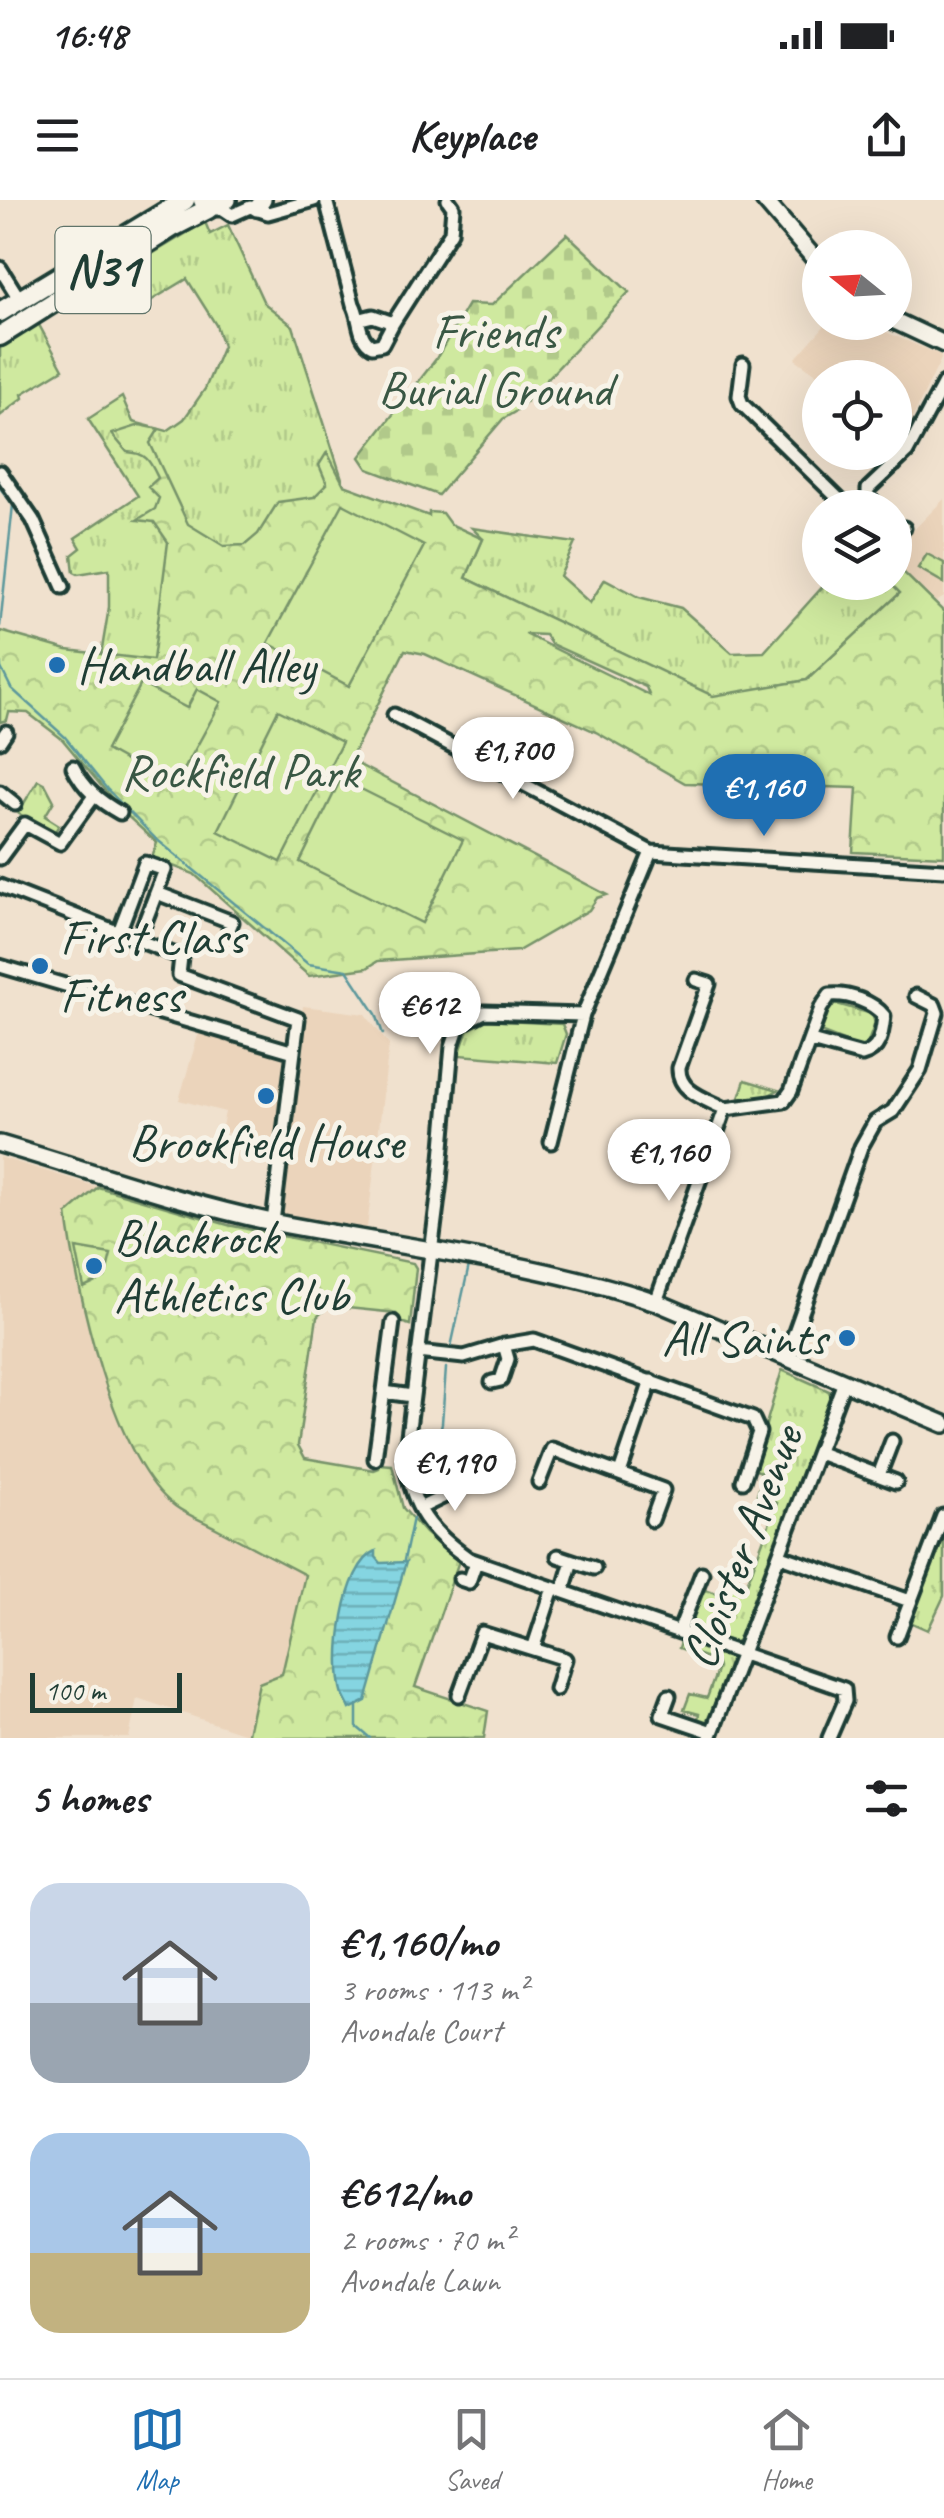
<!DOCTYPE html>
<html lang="en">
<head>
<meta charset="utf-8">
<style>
  body { margin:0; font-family:Caveat,sans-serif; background:#f6f6f6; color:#202124; height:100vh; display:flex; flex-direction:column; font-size:38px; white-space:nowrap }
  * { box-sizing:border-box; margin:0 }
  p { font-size:32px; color:#757577 }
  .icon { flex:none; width:55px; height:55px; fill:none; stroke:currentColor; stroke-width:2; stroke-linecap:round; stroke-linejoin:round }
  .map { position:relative; height:1538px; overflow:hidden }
  .details { display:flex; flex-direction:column; background:#fff; flex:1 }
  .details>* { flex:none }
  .needle { width:65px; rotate:288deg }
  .fabs { position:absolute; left:802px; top:30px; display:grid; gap:20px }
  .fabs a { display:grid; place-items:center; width:110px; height:110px; border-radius:50%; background:#fff; box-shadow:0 10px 40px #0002; font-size:50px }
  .scale { position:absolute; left:30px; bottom:25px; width:152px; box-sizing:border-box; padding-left:10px; border:5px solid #1f3d34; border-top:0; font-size:28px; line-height:35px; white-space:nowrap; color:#1f3d34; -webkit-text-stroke:8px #f7f3e8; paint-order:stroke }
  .price { position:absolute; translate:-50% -85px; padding:0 22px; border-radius:35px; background:#fff; color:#222; font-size:32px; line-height:65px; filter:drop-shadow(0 2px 5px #0008) }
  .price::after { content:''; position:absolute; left:50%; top:60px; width:30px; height:22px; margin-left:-15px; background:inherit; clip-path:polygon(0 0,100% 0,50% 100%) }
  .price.selected { background:#1f6fb2; color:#fff }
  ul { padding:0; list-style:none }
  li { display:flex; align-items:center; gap:30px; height:250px; padding:0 30px }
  li span { display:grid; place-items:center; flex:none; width:280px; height:200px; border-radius:30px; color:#555 }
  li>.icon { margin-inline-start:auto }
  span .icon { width:120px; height:120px; fill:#fffc; stroke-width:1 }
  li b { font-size:42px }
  h2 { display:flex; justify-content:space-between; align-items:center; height:120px; padding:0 30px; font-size:42px }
  .status { display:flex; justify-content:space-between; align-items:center; height:70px; padding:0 50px; background:#fff; direction:ltr }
  .status svg { height:28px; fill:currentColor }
  header { display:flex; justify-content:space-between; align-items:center; height:130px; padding:0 30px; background:#fff; font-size:45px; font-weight:700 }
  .dock { display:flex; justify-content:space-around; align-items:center; height:140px; border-top:2px solid #e0e0e0; background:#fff; font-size:28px; color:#757577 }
  .dock a { display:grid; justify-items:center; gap:5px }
  .dock .selected { color:#1f6fb2 }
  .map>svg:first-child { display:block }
</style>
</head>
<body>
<div class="status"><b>16:48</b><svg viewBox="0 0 49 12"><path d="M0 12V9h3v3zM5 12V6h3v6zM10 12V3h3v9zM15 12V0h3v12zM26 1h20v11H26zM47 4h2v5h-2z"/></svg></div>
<header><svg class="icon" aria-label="menu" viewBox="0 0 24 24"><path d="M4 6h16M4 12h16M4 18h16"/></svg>Keyplace<svg class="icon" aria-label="share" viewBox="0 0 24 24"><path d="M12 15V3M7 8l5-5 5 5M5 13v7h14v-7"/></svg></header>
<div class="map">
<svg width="944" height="1538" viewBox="0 0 944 1538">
  <defs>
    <pattern id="grass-tufts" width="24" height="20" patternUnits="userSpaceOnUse" patternTransform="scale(2.5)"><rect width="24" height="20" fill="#cfe99f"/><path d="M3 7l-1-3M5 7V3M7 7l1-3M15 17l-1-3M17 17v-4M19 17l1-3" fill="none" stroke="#b1c98a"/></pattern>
    <pattern id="forest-crowns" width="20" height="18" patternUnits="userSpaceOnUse" patternTransform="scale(2.5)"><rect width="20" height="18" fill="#cfe99f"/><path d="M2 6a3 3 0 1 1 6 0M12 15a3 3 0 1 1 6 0" fill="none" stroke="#b1c98a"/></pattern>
    <pattern id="cemetery-stones" width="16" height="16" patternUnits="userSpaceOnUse" patternTransform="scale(2.5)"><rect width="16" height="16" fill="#cfe99f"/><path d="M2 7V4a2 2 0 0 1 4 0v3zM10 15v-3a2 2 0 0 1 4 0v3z" fill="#b1c98a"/></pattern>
    <pattern id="water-rules" width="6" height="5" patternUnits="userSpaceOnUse" patternTransform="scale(2.5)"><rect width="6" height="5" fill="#85d5e1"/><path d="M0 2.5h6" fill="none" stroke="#6caeb7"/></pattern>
  </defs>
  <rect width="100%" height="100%" fill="#f0e1ce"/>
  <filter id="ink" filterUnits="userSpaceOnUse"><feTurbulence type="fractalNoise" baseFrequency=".01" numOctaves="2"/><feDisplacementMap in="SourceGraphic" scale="20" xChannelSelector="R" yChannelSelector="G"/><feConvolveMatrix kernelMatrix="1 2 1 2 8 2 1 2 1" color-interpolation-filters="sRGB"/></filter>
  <g filter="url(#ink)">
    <path fill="#ebd4bb" d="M 827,123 L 865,123 L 940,155 L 941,159 L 902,240 L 895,235 L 895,178 L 821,177 L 795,159 Z
      M 944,299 L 944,397 L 936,402 L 895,364 L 895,349 Z
      M 303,806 L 365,814 L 389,845 L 367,1028 L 284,1016 L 279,1011 L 297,858 L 302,845 L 299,839 Z
      M 199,832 L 289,856 L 279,944 L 244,935 L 246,926 L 236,924 L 233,934 L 221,931 L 225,912 L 179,900 Z
      M 0,957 L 98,987 L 67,1014 L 73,1059 L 82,1102 L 119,1221 L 147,1276 L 174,1306 L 305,1375 L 282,1474 L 259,1483 L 246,1534 L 137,1498 L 129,1538 L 0,1538 Z"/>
    <path fill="url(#grass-tufts)" stroke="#77936a" stroke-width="2.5" d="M 205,22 L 210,34 L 228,25 L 264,103 L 293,126 L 344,285 L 153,461 L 101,455 L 109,407 L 109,369 L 78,374 L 74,372 L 72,355 L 81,348 L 75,338 L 138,296 L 88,219 L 122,197 L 133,222 L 167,231 L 184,219 L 205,189 L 223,146 L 216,125 L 187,79 L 127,115 L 117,114 L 99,86 Z
      M 38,123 L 63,169 L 22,194 L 23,198 L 0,216 L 0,146 Z
      M 472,328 L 575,343 L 560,376 L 590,403 L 605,379 L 639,397 L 681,408 L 732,453 L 764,452 L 826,383 L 890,383 L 901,393 L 807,480 L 713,497 L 466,378 L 483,339 Z
      M 38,580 L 45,584 L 54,601 L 45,616 L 59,625 L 53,635 L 18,613 Z
      M 830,802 L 872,814 L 875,823 L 867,845 L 861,848 L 820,832 Z
      M 486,820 L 562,824 L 566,834 L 557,863 L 459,855 L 468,829 Z
      M 745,880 L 778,890 L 767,896 L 738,901 Z
      M 782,1170 L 829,1191 L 831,1199 L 741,1438 L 733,1443 L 693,1431 L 688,1422 L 700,1392 L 707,1390 L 723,1395 L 728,1382 L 746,1386 L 777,1303 L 757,1295 L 764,1273 L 753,1269 Z
      M 944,1333 L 944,1396 L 928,1430 L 912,1423 L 909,1417 L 939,1336 Z
      M 682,1438 L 731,1457 L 732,1464 L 706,1523 L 698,1519 L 699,1514 L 684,1510 L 690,1494 L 707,1498 L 718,1468 L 716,1461 L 679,1448 Z"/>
    <path fill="url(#forest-crowns)" stroke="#77936a" stroke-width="2.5" fill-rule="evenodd" d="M 140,225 L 159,229 L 150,243 L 188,324 L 224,346 L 245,345 L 258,334 L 278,302 L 314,297 L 327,284 L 319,265 L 327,252 L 344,285 L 429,316 L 429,312 L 442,313 L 450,324 L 483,339 L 466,378 L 713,496 L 807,480 L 900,393 L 890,383 L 895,382 L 895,364 L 944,412 L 944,656 L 853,652 L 857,588 L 685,583 L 596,532 L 425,454 L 405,450 L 350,560 L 607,695 L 597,698 L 589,710 L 518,751 L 378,761 L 367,768 L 309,776 L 194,674 L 152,658 L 157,643 L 124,613 L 62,539 L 28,513 L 9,512 L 7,520 L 0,522 L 0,431 L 67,450 L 153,460 L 168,342 L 154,322 L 137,320 L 155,309 L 159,298 L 148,287 L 158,278 C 150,261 147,253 127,252 L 112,234 ZM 525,434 L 545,435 L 551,444 L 646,487 L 649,495 Z
      M 98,987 L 228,1025 L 413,1063 L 416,1068 L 410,1125 L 397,1121 L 396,1113 L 328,1106 L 317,1117 L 298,1245 L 305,1258 L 374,1270 L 379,1268 L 380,1264 L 392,1265 L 403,1308 L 425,1333 L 459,1361 L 415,1487 L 488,1511 L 484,1538 L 247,1538 L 259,1483 L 282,1474 L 305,1375 C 275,1359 246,1344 216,1328 C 203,1321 187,1315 175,1306 C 113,1260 76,1088 67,1014 Z"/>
    <path fill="url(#cemetery-stones)" stroke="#77936a" stroke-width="2.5" d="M 567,34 L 629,92 L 518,210 L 503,219 L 438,295 L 368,269 L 360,257 L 436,159 L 468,104 L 492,105 Z"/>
    <path fill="#cfe99f" stroke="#77936a" stroke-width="2.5" d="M 343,304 L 424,346 L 349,486 L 268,443 Z
      M 927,354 L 944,363 L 944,383 L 918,368 Z
      M 141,484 L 187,508 L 197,489 L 221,502 L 174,588 L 106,550 Z
      M 278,510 L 342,542 L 281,662 L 218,631 Z
      M 341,579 L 463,640 L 422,723 L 300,662 Z
      M 76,1048 L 111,1054 L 105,1078 L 84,1088 Z"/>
    <path fill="url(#water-rules)" stroke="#5c989c" stroke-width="2.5" d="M 376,1351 L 376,1357 L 381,1363 L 406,1362 L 366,1501 L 350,1509 C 348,1504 345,1500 343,1495 C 332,1462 343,1365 376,1351 Z"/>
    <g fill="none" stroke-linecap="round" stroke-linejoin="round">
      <path stroke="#5c989c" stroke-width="2.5" d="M 0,288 L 13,305 L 0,426
        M 0,453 L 1,468 L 11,488 L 65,537 L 107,589 L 155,638 L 308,764 L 347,770 L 376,814 L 383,834
        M 451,1147 L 470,1061
        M 426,1285 L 442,1223 L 446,1168
        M 404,1360 L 413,1318
        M 357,1505 L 357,1527 L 370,1538"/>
      <g stroke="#1f3d34" stroke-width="19">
        <path id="minor" d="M 326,0 L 353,104 C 361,118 357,138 372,146 L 382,144 L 393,123
          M 211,9 L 223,9 L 232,15 L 250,7 L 268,13 L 314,0
          M 0,68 L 20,100
          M 361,119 L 373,116 L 393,123 L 451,32 L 453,7 L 448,0
          M 743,164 L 739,196 L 742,204 L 848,308
          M 875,252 L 895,264
          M 0,272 L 33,320 L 63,387
          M 877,308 L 868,296 L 868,289 L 907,252 L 944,183
          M 895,335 L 904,328
          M 394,515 L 651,652
          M 0,541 L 6,532
          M 73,567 C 84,589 99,601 120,613
          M 0,592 L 15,604
          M 0,658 L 25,624 L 60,643 L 94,596
          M 0,686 L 181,757 L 179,775 L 298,819 L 273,1022
          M 157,693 L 232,722 L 229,729
          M 119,732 L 145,663 L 165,670 L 138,740
          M 0,766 L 294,852
          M 696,780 L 709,784 L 679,868 C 678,892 706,899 725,909
          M 583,815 L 484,812 L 459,825 L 452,846 L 440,981 L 405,1260 C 413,1309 429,1331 469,1359 L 844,1489 L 845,1501 L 829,1538
          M 551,942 L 583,815 L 651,652 L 944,670
          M 656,1102 L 725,909 L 784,901 L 791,891 L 821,808 L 830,795 C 848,793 873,802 884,816 C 882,833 881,850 862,855 L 811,841
          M 418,1152 L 464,1157 L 504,1145
          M 786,1157 L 861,947 L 875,922 L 893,911 L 920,870 L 937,813 L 934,805 L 916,796
          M 492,1182 L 501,1180 L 508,1159 L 504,1145 L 534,1140 L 753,1219 L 759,1232 L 743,1281
          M 384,1192 L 412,1196
          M 819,1253 L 896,1282
          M 375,1259 L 393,1122
          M 620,1273 L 651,1181
          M 879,1275 L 892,1241
          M 539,1282 L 552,1249 L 663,1290 L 652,1320
          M 420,1308 L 451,1293 L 461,1281
          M 558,1356 L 594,1368
          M 781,1356 L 910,1401
          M 460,1379 L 469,1382 L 476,1362
          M 563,1391 L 572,1361
          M 679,1432 L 702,1373
          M 897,1437 L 943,1316
          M 533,1449 L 553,1388
          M 459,1495 L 482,1433 L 565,1459 L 556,1489
          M 669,1496 L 662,1515 L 712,1532
          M 710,1538 L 844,1182"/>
      </g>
      <g stroke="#1f3d34" stroke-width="22">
        <path id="secondary" d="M 764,0 L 820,65
          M 257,8 L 263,0
          M 208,9 L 228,0
          M 895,121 L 944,144
          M 0,944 C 92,971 183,1004 277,1023 C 404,1048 533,1061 656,1102 L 944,1224"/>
      </g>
      <g stroke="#1f3d34" stroke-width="25">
        <path id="trunk" d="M 0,112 L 185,0
          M 0,136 L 173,27 L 208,9 L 203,0"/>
      </g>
      <use href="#minor" stroke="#f7f3e8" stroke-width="11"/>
      <use href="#secondary" stroke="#f7f3e8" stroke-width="15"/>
      <use href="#trunk" stroke="#f7f3e8" stroke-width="18"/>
    </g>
  </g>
  <g fill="#1f6fb2" stroke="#f7f3e8" stroke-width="4">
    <circle cx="57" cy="465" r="10"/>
    <circle cx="40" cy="766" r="10"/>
    <circle cx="266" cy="896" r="10"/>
    <circle cx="94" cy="1066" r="10"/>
    <circle cx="847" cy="1138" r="10"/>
  </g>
  <g text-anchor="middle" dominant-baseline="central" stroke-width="10" stroke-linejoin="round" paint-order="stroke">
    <rect fill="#f7f3e8" stroke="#60746a" stroke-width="2.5" x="55.5" y="27" width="95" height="86" rx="8"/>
    <g font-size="48" font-weight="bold" fill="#1f3d34">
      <text x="103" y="70">N31</text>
    </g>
    <g font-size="50" fill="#395744" stroke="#f7f3e8">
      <text x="495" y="131">Friends<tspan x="495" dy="58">Burial Ground</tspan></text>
      <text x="240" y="571">Rockfield Park</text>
    </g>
    <g font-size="50" fill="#1f3d34" stroke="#f7f3e8" text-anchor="start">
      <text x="77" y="465">Handball Alley</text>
      <text x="60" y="737">First Class<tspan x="60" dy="58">Fitness</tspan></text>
      <text x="266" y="942" text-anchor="middle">Brookfield House</text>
      <text x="114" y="1037">Blackrock<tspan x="114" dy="58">Athletics Club</tspan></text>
      <text x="827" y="1138" text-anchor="end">All Saints</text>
    </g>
    <g font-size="50" fill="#1f3d34" stroke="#f7f3e8">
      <text transform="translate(742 1347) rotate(-69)">Cloister Avenue</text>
    </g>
  </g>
</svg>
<div class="fabs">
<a><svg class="needle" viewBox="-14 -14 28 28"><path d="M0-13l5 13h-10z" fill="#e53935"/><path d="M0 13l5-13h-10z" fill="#757577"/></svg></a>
<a><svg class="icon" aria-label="locate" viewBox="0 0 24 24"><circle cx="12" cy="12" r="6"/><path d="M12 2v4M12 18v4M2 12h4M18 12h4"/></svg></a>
<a><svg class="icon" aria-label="layers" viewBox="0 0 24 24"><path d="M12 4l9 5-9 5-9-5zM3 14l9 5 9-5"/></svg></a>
</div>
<div class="scale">100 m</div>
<b class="price" style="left:513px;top:602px">€1,700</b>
<b class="price selected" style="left:764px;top:639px">€1,160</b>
<b class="price" style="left:430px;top:857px">€612</b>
<b class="price" style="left:669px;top:1004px">€1,160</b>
<b class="price" style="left:455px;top:1314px">€1,190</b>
</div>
<section class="details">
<h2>5 homes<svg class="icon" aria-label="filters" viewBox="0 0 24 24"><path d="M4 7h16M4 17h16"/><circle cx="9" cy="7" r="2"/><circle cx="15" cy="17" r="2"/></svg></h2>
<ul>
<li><span style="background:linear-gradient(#c9d6e8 60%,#9aa5b1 0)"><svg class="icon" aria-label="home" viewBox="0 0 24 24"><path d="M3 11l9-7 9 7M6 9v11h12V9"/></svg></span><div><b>€1,160/mo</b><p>3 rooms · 113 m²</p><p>Avondale Court</p></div></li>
<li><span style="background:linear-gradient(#a9c7e8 60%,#c2b280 0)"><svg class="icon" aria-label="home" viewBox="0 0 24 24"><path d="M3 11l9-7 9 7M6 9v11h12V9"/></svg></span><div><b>€612/mo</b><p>2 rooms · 70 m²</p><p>Avondale Lawn</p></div></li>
</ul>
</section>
<nav class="dock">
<a class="selected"><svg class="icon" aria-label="map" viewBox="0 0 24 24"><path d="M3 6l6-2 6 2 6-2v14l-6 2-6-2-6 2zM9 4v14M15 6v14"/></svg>Map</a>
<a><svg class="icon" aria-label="saved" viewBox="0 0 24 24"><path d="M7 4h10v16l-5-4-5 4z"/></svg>Saved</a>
<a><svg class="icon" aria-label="home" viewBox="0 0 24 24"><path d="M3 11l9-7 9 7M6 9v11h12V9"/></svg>Home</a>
</nav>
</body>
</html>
